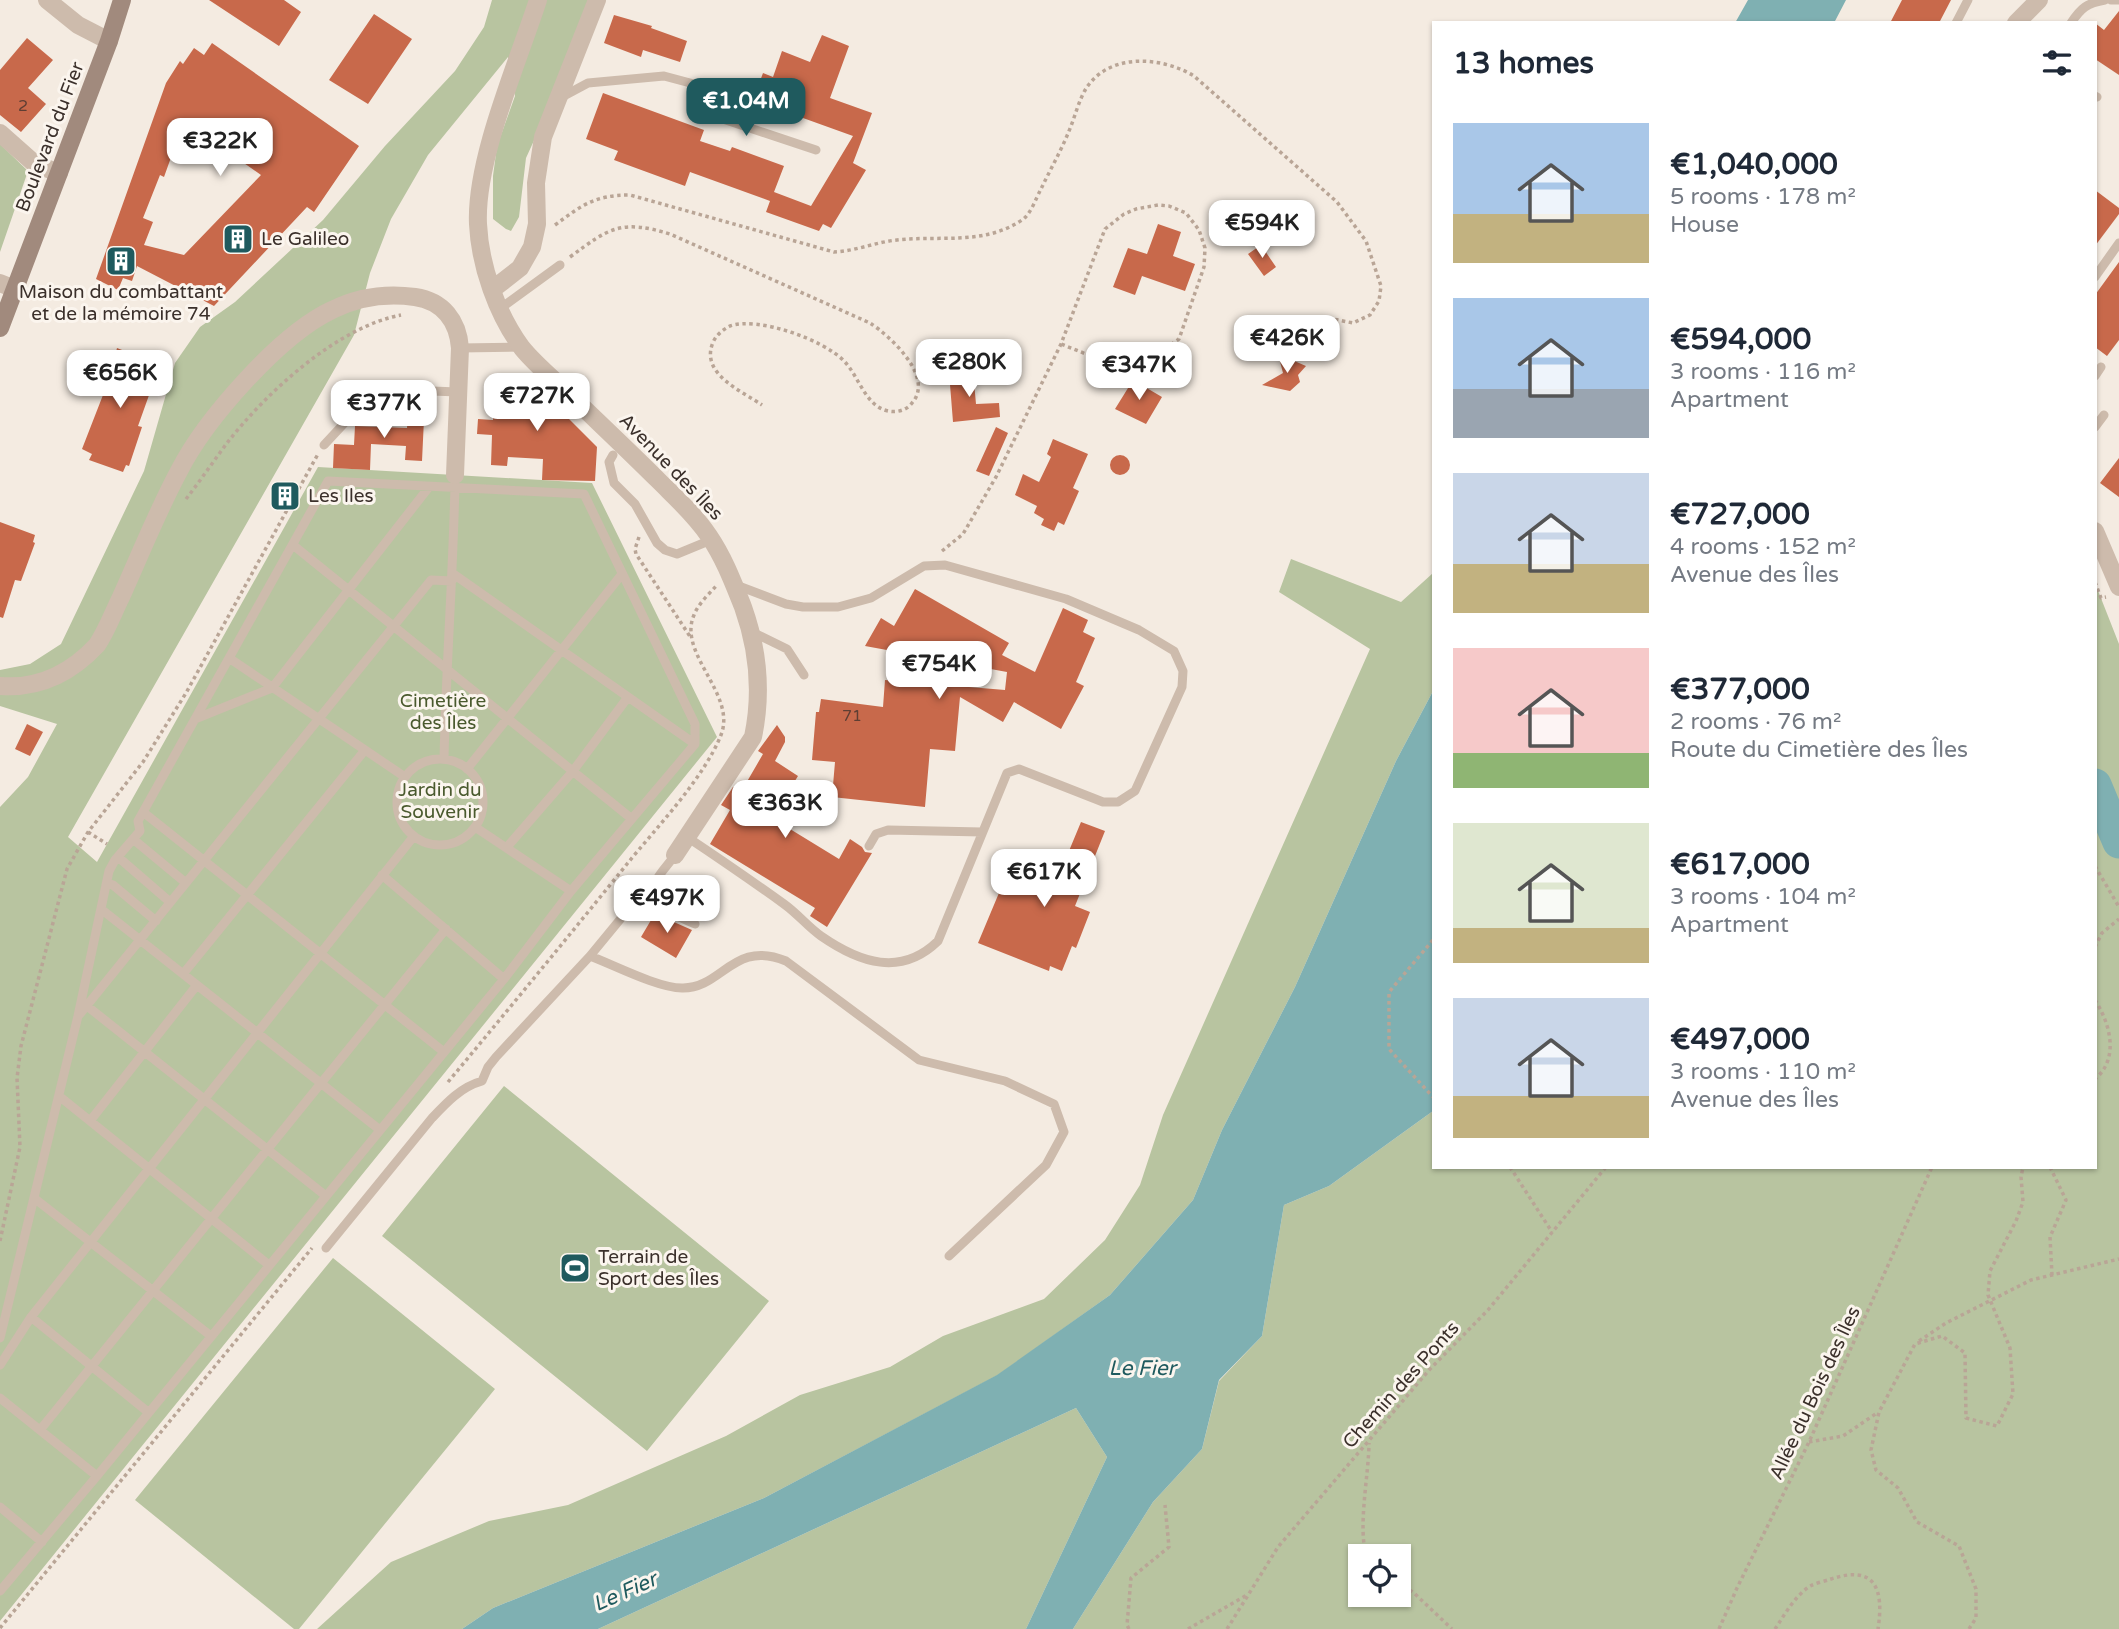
<!DOCTYPE html>
<html lang="en">
<head>
<meta charset="utf-8">
<style>
  body { margin:0; font-family:"Varela Round",sans-serif; background:#f2f2f3; color:#1f2937; height:100vh; display:flex; flex-direction:column; font-size:26px; white-space:nowrap }
  * { box-sizing:border-box; margin:0 }
  p { font-size:23px; color:#747a83 }
  .icon { flex:none; width:38px; height:38px; fill:none; stroke:currentColor; stroke-width:2; stroke-linecap:round; stroke-linejoin:round }
  .map { position:relative; flex:1; overflow:hidden }
  .sheet { position:absolute; left:1432px; top:21px; width:665px; height:1148px; display:flex; flex-direction:column; background:#fff; border-radius:0px; box-shadow:0 2px 5px #0004 }
  .sheet>* { flex:none }
  .tools { position:absolute; left:1348px; top:1544px; display:grid; gap:14px }
  .tools a { display:grid; place-items:center; width:63px; height:63px; border-radius:0px; background:#fff; box-shadow:0 2px 5px #0004; font-size:35px }
  .price { position:absolute; translate:-50% -60px; padding:0 16px; border-radius:14px; background:#fff; color:#222; font-size:23px; line-height:46px; filter:drop-shadow(0 2px 4px #0008) }
  .price::after { content:''; position:absolute; left:50%; top:42px; width:21px; height:16px; margin-left:-10px; background:inherit; clip-path:polygon(0 0,100% 0,50% 100%) }
  .price.selected { background:#1f5a5e; color:#fff }
  ul { padding:0; list-style:none }
  li { display:flex; align-items:center; gap:21px; height:175px; padding:0 21px }
  li span { display:grid; place-items:center; flex:none; width:196px; height:140px; border-radius:0px; color:#555 }
  li>.icon { margin-inline-start:auto }
  span .icon { width:84px; height:84px; fill:#fffc; stroke-width:1 }
  li b { font-size:30px }
  h2 { display:flex; justify-content:space-between; align-items:center; height:84px; padding:0 21px; font-size:30px }
  .map>svg:first-child { display:block }
</style>
</head>
<body>
<div class="map">
<svg width="2119" height="1629" viewBox="0 0 2119 1629">
  <rect width="100%" height="100%" fill="#f4ebe1"/>
  <path fill="#b8c4a0" fill-rule="evenodd" d="M 492,0 L 590,0 L 542,123 L 526,158 L 519,217 L 511,231 L 506,229 L 493,219 L 493,176 L 497,146 L 515,96 L 508,57 L 428,155 L 391,219 L 370,273 L 354,335 L 68,837 L 97,862 L 318,467 L 592,483 L 717,737 L 0,1621 L 0,807 L 28,777 L 57,724 L 0,706 L 0,670 L 30,664 L 61,644 L 144,471 L 175,363 L 200,327 L 235,302 L 323,220 L 385,146 L 455,71 L 484,27 Z
    M 0,144 L 28,171 L 0,252 Z
    M 1291,559 L 1401,602 L 1433,573 L 1433,691 L 1396,761 L 1295,987 L 1222,1130 L 1193,1200 L 1110,1295 L 998,1375 L 764,1498 L 493,1608 L 462,1629 L 317,1629 L 391,1562 L 489,1521 L 568,1505 L 726,1436 L 800,1395 L 890,1367 L 943,1336 L 1044,1299 L 1105,1240 L 1140,1185 L 1163,1115 L 1370,649 L 1279,592 Z
    M 2095,583 L 2119,644 L 2119,1629 L 1073,1629 L 1153,1502 L 1202,1449 L 1219,1381 L 1262,1336 L 1284,1205 L 1329,1186 L 1433,1111 L 1433,1167 L 2095,1167 ZM 1360,1556 L 1398,1556 L 1398,1594 L 1360,1594 Z
    M 504,1086 L 769,1301 L 647,1451 L 382,1236 Z
    M 333,1258 L 495,1389 L 299,1629 L 294,1629 L 135,1500 Z
    M 1076,1408 L 1107,1457 L 1026,1629 L 598,1629 Z"/>
  <path fill="#7fb0b2" d="M 1748,0 L 1846,0 L 1834,23 L 1735,23 Z
    M 1433,691 L 1433,1111 L 1329,1186 L 1284,1205 L 1262,1336 L 1219,1380 L 1202,1449 L 1153,1502 L 1073,1629 L 1026,1629 L 1107,1457 L 1076,1408 L 598,1629 L 462,1629 L 493,1608 L 764,1498 L 997,1375 L 1110,1295 L 1193,1200 L 1222,1130 L 1295,987 L 1396,761 Z"/>
  <g fill="none" stroke-linecap="round" stroke-linejoin="round">
    <path stroke="#7fb0b2" stroke-width="33" d="M 2095,785 L 2119,842"/>
  </g>
  <path fill="#c8694b" fill-rule="evenodd" d="M 209,0 L 284,0 L 301,12 L 279,46 Z
    M 1902,0 L 1951,0 L 1939,23 L 1890,23 Z
    M 2119,11 L 2119,75 L 2095,59 L 2095,23 L 2104,30 Z
    M 374,14 L 412,39 L 368,104 L 329,80 Z
    M 614,15 L 652,26 L 651,28 L 687,41 L 680,62 L 643,50 L 641,57 L 604,43 Z
    M 822,35 L 849,46 L 830,98 L 872,113 L 853,163 L 866,170 L 831,228 L 823,224 L 819,231 L 766,212 L 770,201 L 690,172 L 685,186 L 614,160 L 618,151 L 586,139 L 603,93 L 704,130 L 700,141 L 730,151 L 732,147 L 784,166 L 774,192 L 811,206 L 853,136 L 753,100 L 763,73 L 773,77 L 782,51 L 810,62 Z
    M 27,38 L 53,60 L 28,88 L 46,104 L 21,132 L 0,115 L 0,70 Z
    M 212,43 L 359,146 L 314,212 L 307,207 L 214,306 L 137,266 L 132,281 L 123,278 L 118,290 L 96,279 L 166,83 L 180,61 L 183,64 L 194,48 L 204,55 ZM 184,121 L 261,175 L 184,255 L 144,245 L 153,222 L 143,218 L 160,175 L 164,177 Z
    M 2095,190 L 2119,208 L 2119,214 L 2095,246 Z
    M 1158,224 L 1181,232 L 1173,256 L 1195,264 L 1185,291 L 1142,276 L 1135,295 L 1113,287 L 1128,248 L 1147,254 Z
    M 1261,245 L 1276,267 L 1264,276 L 1248,254 Z
    M 2119,262 L 2119,340 L 2107,356 L 2095,347 L 2095,295 Z
    M 117,348 L 150,361 L 149,366 L 158,370 L 138,426 L 142,427 L 129,466 L 126,465 L 123,472 L 89,460 L 92,454 L 82,449 L 103,395 L 98,393 L 112,355 L 115,356 Z
    M 1278,354 L 1306,366 L 1298,375 L 1300,382 L 1290,391 L 1262,385 L 1283,373 Z
    M 973,371 L 976,404 L 999,403 L 1000,417 L 953,422 L 949,372 Z
    M 509,373 L 518,380 L 523,373 L 597,447 L 595,481 L 542,480 L 543,459 L 508,457 L 507,466 L 491,465 L 492,435 L 477,434 L 478,419 L 493,420 L 495,393 Z
    M 1133,380 L 1162,397 L 1146,424 L 1115,409 Z
    M 409,397 L 425,398 L 422,461 L 405,460 L 406,446 L 371,444 L 370,470 L 333,468 L 334,444 L 354,445 L 355,426 L 407,428 Z
    M 996,427 L 1008,433 L 989,476 L 976,471 Z
    M 1053,439 L 1088,454 L 1073,488 L 1079,491 L 1064,525 L 1058,522 L 1054,531 L 1041,525 L 1044,519 L 1034,513 L 1037,506 L 1015,495 L 1023,474 L 1039,482 L 1051,457 L 1047,454 Z
    M1110 465a10 10 0 1 1 20 0a10 10 0 1 1-20 0Z
    M 2119,458 L 2119,497 L 2100,483 Z
    M 0,522 L 35,535 L 33,542 L 35,543 L 21,581 L 15,580 L 3,618 L 0,617 Z
    M 915,589 L 1009,643 L 1002,655 L 1035,672 L 1063,608 L 1088,620 L 1083,632 L 1095,638 L 1076,682 L 1084,686 L 1061,729 L 1014,702 L 1003,722 L 960,697 L 955,751 L 930,749 L 925,807 L 832,797 L 835,762 L 812,760 L 816,712 L 819,712 L 821,699 L 883,707 L 885,680 L 1005,690 L 1007,672 L 865,646 L 881,618 L 894,626 Z
    M 27,724 L 43,732 L 30,756 L 15,749 Z
    M 777,725 L 785,737 L 785,742 L 775,761 L 798,776 L 772,818 L 839,859 L 850,839 L 862,847 L 865,852 L 872,853 L 827,927 L 810,916 L 815,908 L 710,844 L 730,810 L 721,805 L 733,787 L 741,792 L 763,754 L 758,751 Z
    M 1081,822 L 1105,831 L 1075,906 L 1090,912 L 1076,948 L 1072,946 L 1062,971 L 1050,966 L 1049,971 L 978,943 L 1009,869 L 1054,887 Z
    M 691,878 L 715,893 L 699,919 L 675,907 Z
    M 654,915 L 666,922 L 667,919 L 692,930 L 676,958 L 641,937 Z"/>
  <g fill="none" stroke-linecap="round" stroke-linejoin="round">
    <path stroke="#b9a596" stroke-width="3.5" stroke-dasharray="3.5 3.5" stroke-linecap="butt" d="M 555,225 C 582,205 595,195 630,195 L 834,252 C 856,251 876,242 897,240 C 940,235 983,246 1022,220 C 1031,214 1036,198 1041,189 C 1050,170 1061,151 1069,131 C 1075,117 1079,99 1087,87 C 1111,52 1163,57 1194,76 L 1337,202 L 1366,241 L 1381,286 L 1379,301 L 1370,315 L 1353,323 L 1328,318
      M 570,257 C 609,228 621,219 670,234 L 870,323 C 890,336 935,377 912,403 C 907,410 897,413 888,411 C 865,406 859,376 844,361 C 824,340 758,316 730,326 C 722,330 715,336 712,345 C 702,375 742,391 762,405
      M 186,499 C 200,481 213,462 227,443 C 266,393 337,327 401,315
      M 639,537 L 635,549 L 636,554 L 691,638
      M 942,551 L 963,534 L 996,477 L 1061,344 L 1105,229 L 1124,214 L 1136,209 L 1158,205 L 1169,206 L 1186,213 L 1199,230 L 1205,248 L 1204,267 L 1179,339 L 1154,357 L 1129,365 L 1116,366 L 1061,344
      M 2095,582 L 2101,598 L 2106,597
      M 88,832 L 107,844
      M 2095,866 L 2119,907
      M 1433,940 L 1389,992 L 1389,1049 L 1433,1097
      M 2095,947 L 2102,933 L 2119,919
      M 2095,1000 C 2111,1025 2119,1059 2095,1079
      M 448,1082 C 508,1010 568,937 627,864 C 657,827 704,778 721,735 C 737,694 677,654 694,615 C 698,604 709,594 717,585
      M 1510,1167 L 1552,1232
      M 2050,1167 L 2066,1200 L 2050,1237 L 2052,1275
      M 0,1241 L 20,1147 L 17,1078 L 21,1046 L 67,869 L 88,832 L 143,762 L 186,693 L 318,454
      M 1919,1341 L 1946,1323 L 2031,1280 L 2119,1259
      M 1809,1442 L 1843,1436 L 1877,1413
      M 1367,1556 C 1357,1531 1369,1473 1369,1443
      M 1398,1582 L 1414,1593 L 1452,1629
      M 0,1628 L 312,1248
      M 1129,1629 L 1127,1625 L 1131,1578 L 1169,1547 L 1165,1505
      M 1188,1629 L 1247,1595
      M 1227,1629 L 1278,1547 L 1430,1369 L 1488,1310 L 1606,1167
      M 1719,1629 L 1737,1588 L 1809,1442 L 1932,1167
      M 1775,1629 C 1785,1614 1795,1596 1810,1586 C 1816,1583 1825,1581 1831,1579 C 1876,1564 1884,1590 1878,1629
      M 1969,1629 L 1976,1618 L 1976,1589 L 1959,1546 L 1917,1522 L 1898,1488 L 1876,1470 L 1871,1450 L 1879,1412 L 1915,1344 L 1942,1336 L 1965,1353 L 1966,1418 L 1997,1426 L 2013,1394 L 2010,1348 L 1988,1295 L 1990,1271 L 2016,1221 L 2023,1202 L 2021,1177 L 2023,1167"/>
    <path stroke="#cdbbac" stroke-width="9" d="M 2111,0 L 2119,0
      M 1956,23 L 1968,0
      M 2071,23 C 2081,8 2087,3 2105,0
      M 2095,96 L 2097,97
      M 560,98 L 588,83 L 664,76 L 735,95 L 726,120 L 816,150
      M 2095,277 L 2119,243
      M 501,308 L 560,265
      M 460,348 L 521,347
      M 2095,376 L 2101,367
      M 2095,427 L 2104,415
      M 324,445 L 351,416 L 406,390 L 458,392
      M 613,455 L 609,462 L 614,483 L 635,504 L 657,543 L 665,550 L 677,554 L 711,540
      M 293,545 L 632,819
      M 452,573 L 695,744
      M 752,632 L 787,649 L 804,675
      M 229,658 L 405,777
      M 195,719 L 272,688 L 429,487
      M 444,759 C 446,667 453,576 455,484
      M397 802a43 43 0 1 1 86 0a43 43 0 1 1-86 0Z
      M 467,769 L 622,574
      M 143,812 L 444,1052
      M 475,827 L 571,891
      M 687,837 C 720,859 752,881 784,904 C 798,914 808,927 821,936 C 860,963 901,977 938,941 L 1007,773 L 1019,769 L 1103,802 L 1118,802 L 1135,791 L 1182,687 L 1183,671 L 1174,651 L 1139,630 L 1066,599 L 945,565 L 924,566 L 871,598 L 838,607 L 803,607 L 786,604 L 736,585
      M 133,839 L 186,883
      M 869,846 L 876,834 L 888,830 L 982,832
      M 507,847 L 573,771 L 628,697
      M 675,855 C 669,864 659,873 655,883 C 646,906 680,917 695,924
      M 118,857 L 170,902
      M 382,875 L 504,979
      M 107,883 L 113,885 L 156,921
      M 101,909 L 380,1130
      M 590,956 C 614,965 658,988 682,988 C 722,989 733,939 786,961 L 919,1060 L 1005,1081 L 1054,1104 L 1064,1132 L 1046,1165 L 949,1256
      M 183,974 L 365,750
      M 87,1006 L 326,1196
      M 80,1014 L 431,580 L 452,581
      M 59,1096 L 269,1265
      M 90,1121 L 197,985
      M 34,1198 L 211,1336
      M 326,1248 L 432,1118 C 447,1102 461,1087 482,1081 L 488,1067 L 496,1057 L 590,956 L 632,905 L 654,885
      M 31,1317 L 148,1412
      M 0,1338 L 78,1016 L 109,871 L 115,860 L 140,831 L 138,821 L 328,481 L 584,494 L 695,724 L 695,744 L 571,891 L 504,979 L 97,1476 L 0,1591
      M 0,1365 L 31,1317 L 414,836
      M 0,1398 L 97,1476
      M 40,1430 L 446,929
      M 0,1507 L 42,1542"/>
    <path stroke="#cdbbac" stroke-width="18" d="M 47,0 L 78,25 L 109,41
      M 538,0 C 518,62 475,160 478,224 C 480,266 497,314 522,348 C 535,364 552,378 567,392 C 598,422 629,451 659,481 C 676,498 695,515 709,536 C 724,558 733,582 743,607 C 758,649 762,694 753,737 L 675,855
      M 0,133 L 35,164 L 59,173
      M 0,283 L 15,289
      M 493,289 L 520,268 L 532,247 L 537,224 L 536,183 L 543,137 L 597,0
      M 0,686 C 39,689 71,673 97,645 C 107,630 113,613 121,597 C 140,555 157,512 179,471 C 205,420 279,335 332,310 C 358,297 386,293 415,297 C 443,301 458,321 460,348 L 455,475"/>
    <path stroke="#cdbbac" stroke-width="18" d="M 2016,23 L 2039,0
      M 2095,531 L 2119,587"/>
    <path stroke="#a18a7d" stroke-width="18" d="M 0,328 L 109,41 L 122,0"/>
  </g>
  <defs>
    <g id="building-square" transform="scale(1.575)"><rect x="-9" y="-9" width="18" height="18" rx="4" fill="#1f5a5e" stroke="#fbf5ee"/><path d="M-4-6H4V6H1V3H-1V6H-4ZM-2.5-4.3h1.7v1.8h-1.7ZM.8-4.3h1.7v1.8H.8ZM-2.5-1h1.7V.8h-1.7ZM.8-1h1.7V.8H.8Z" fill="#fff"/></g>
    <g id="stadium-square" transform="scale(1.575)"><rect x="-9" y="-9" width="18" height="18" rx="4" fill="#1f5a5e" stroke="#fbf5ee"/><path d="M0-5a6.5 5 0 1 0 0 10a6.5 5 0 1 0 0-10ZM-3.5-1.8h7v3.6h-7Z" fill="#fff"/></g>
  </defs>
  <g fill-rule="evenodd">
    <use href="#building-square" x="238" y="239"/>
    <use href="#building-square" x="121" y="261"/>
    <use href="#building-square" x="285" y="496"/>
    <use href="#stadium-square" x="575" y="1268"/>
  </g>
  <g text-anchor="middle" dominant-baseline="central" stroke-width="6" stroke-linejoin="round" paint-order="stroke">
    <g font-size="16" fill="#5e3e33">
      <text x="23" y="106">2</text>
      <text x="852" y="716">71</text>
    </g>
    <g font-size="19" fill="#3b302b" stroke="#fbf5ee">
      <text transform="translate(50 137) rotate(-69)">Boulevard du Fier</text>
      <text transform="translate(671 467) rotate(46)">Avenue des Îles</text>
      <text transform="translate(1401 1385) rotate(-48)">Chemin des Ponts</text>
      <text transform="translate(1815 1393) rotate(-65)">Allée du Bois des Îles</text>
    </g>
    <g font-size="19" fill="#3b302b" stroke="#fbf5ee" text-anchor="start">
      <text x="261" y="239">Le Galileo</text>
      <text x="121" y="292" text-anchor="middle">Maison du combattant<tspan x="121" dy="22">et de la mémoire 74</tspan></text>
      <text x="308" y="496">Les Iles</text>
      <text x="598" y="1257">Terrain de<tspan x="598" dy="22">Sport des Îles</tspan></text>
    </g>
    <g font-size="19" fill="#4a5a2e" stroke="#fbf5ee">
      <text x="443" y="701">Cimetière<tspan x="443" dy="22">des Îles</tspan></text>
      <text x="440" y="790">Jardin du<tspan x="440" dy="22">Souvenir</tspan></text>
    </g>
    <g font-size="21" font-style="italic" fill="#1f5a5e" stroke="#fbf5ee">
      <text x="1142" y="1368">Le Fier</text>
      <text transform="translate(625 1592) rotate(-24)">Le Fier</text>
    </g>
  </g>
</svg>
<div class="tools">
<a><svg class="icon" aria-label="locate" viewBox="0 0 24 24"><circle cx="12" cy="12" r="6"/><path d="M12 2v4M12 18v4M2 12h4M18 12h4"/></svg></a>
</div>
<b class="price selected" style="left:746px;top:138px">€1.04M</b>
<b class="price" style="left:220px;top:178px">€322K</b>
<b class="price" style="left:1262px;top:260px">€594K</b>
<b class="price" style="left:1287px;top:375px">€426K</b>
<b class="price" style="left:969px;top:399px">€280K</b>
<b class="price" style="left:1139px;top:402px">€347K</b>
<b class="price" style="left:120px;top:410px">€656K</b>
<b class="price" style="left:537px;top:433px">€727K</b>
<b class="price" style="left:384px;top:440px">€377K</b>
<b class="price" style="left:939px;top:701px">€754K</b>
<b class="price" style="left:785px;top:840px">€363K</b>
<b class="price" style="left:1044px;top:909px">€617K</b>
<b class="price" style="left:667px;top:935px">€497K</b>
<section class="sheet">
<h2>13 homes<svg class="icon" aria-label="filters" viewBox="0 0 24 24"><path d="M4 7h16M4 17h16"/><circle cx="9" cy="7" r="2"/><circle cx="15" cy="17" r="2"/></svg></h2>
<ul>
<li><span style="background:linear-gradient(#a9c7e8 65%,#c2b280 0)"><svg class="icon" aria-label="home" viewBox="0 0 24 24"><path d="M3 11l9-7 9 7M6 9v11h12V9"/></svg></span><div><b>€1,040,000</b><p>5 rooms · 178 m²</p><p>House</p></div></li>
<li><span style="background:linear-gradient(#a9c7e8 65%,#9aa5b1 0)"><svg class="icon" aria-label="home" viewBox="0 0 24 24"><path d="M3 11l9-7 9 7M6 9v11h12V9"/></svg></span><div><b>€594,000</b><p>3 rooms · 116 m²</p><p>Apartment</p></div></li>
<li><span style="background:linear-gradient(#c9d6e8 65%,#c2b280 0)"><svg class="icon" aria-label="home" viewBox="0 0 24 24"><path d="M3 11l9-7 9 7M6 9v11h12V9"/></svg></span><div><b>€727,000</b><p>4 rooms · 152 m²</p><p>Avenue des Îles</p></div></li>
<li><span style="background:linear-gradient(#f6c9c9 75%,#8fb573 0)"><svg class="icon" aria-label="home" viewBox="0 0 24 24"><path d="M3 11l9-7 9 7M6 9v11h12V9"/></svg></span><div><b>€377,000</b><p>2 rooms · 76 m²</p><p>Route du Cimetière des Îles</p></div></li>
<li><span style="background:linear-gradient(#dfe7d0 75%,#c2b280 0)"><svg class="icon" aria-label="home" viewBox="0 0 24 24"><path d="M3 11l9-7 9 7M6 9v11h12V9"/></svg></span><div><b>€617,000</b><p>3 rooms · 104 m²</p><p>Apartment</p></div></li>
<li><span style="background:linear-gradient(#c9d6e8 70%,#c2b280 0)"><svg class="icon" aria-label="home" viewBox="0 0 24 24"><path d="M3 11l9-7 9 7M6 9v11h12V9"/></svg></span><div><b>€497,000</b><p>3 rooms · 110 m²</p><p>Avenue des Îles</p></div></li>
</ul>
</section>
</div>
</body>
</html>
